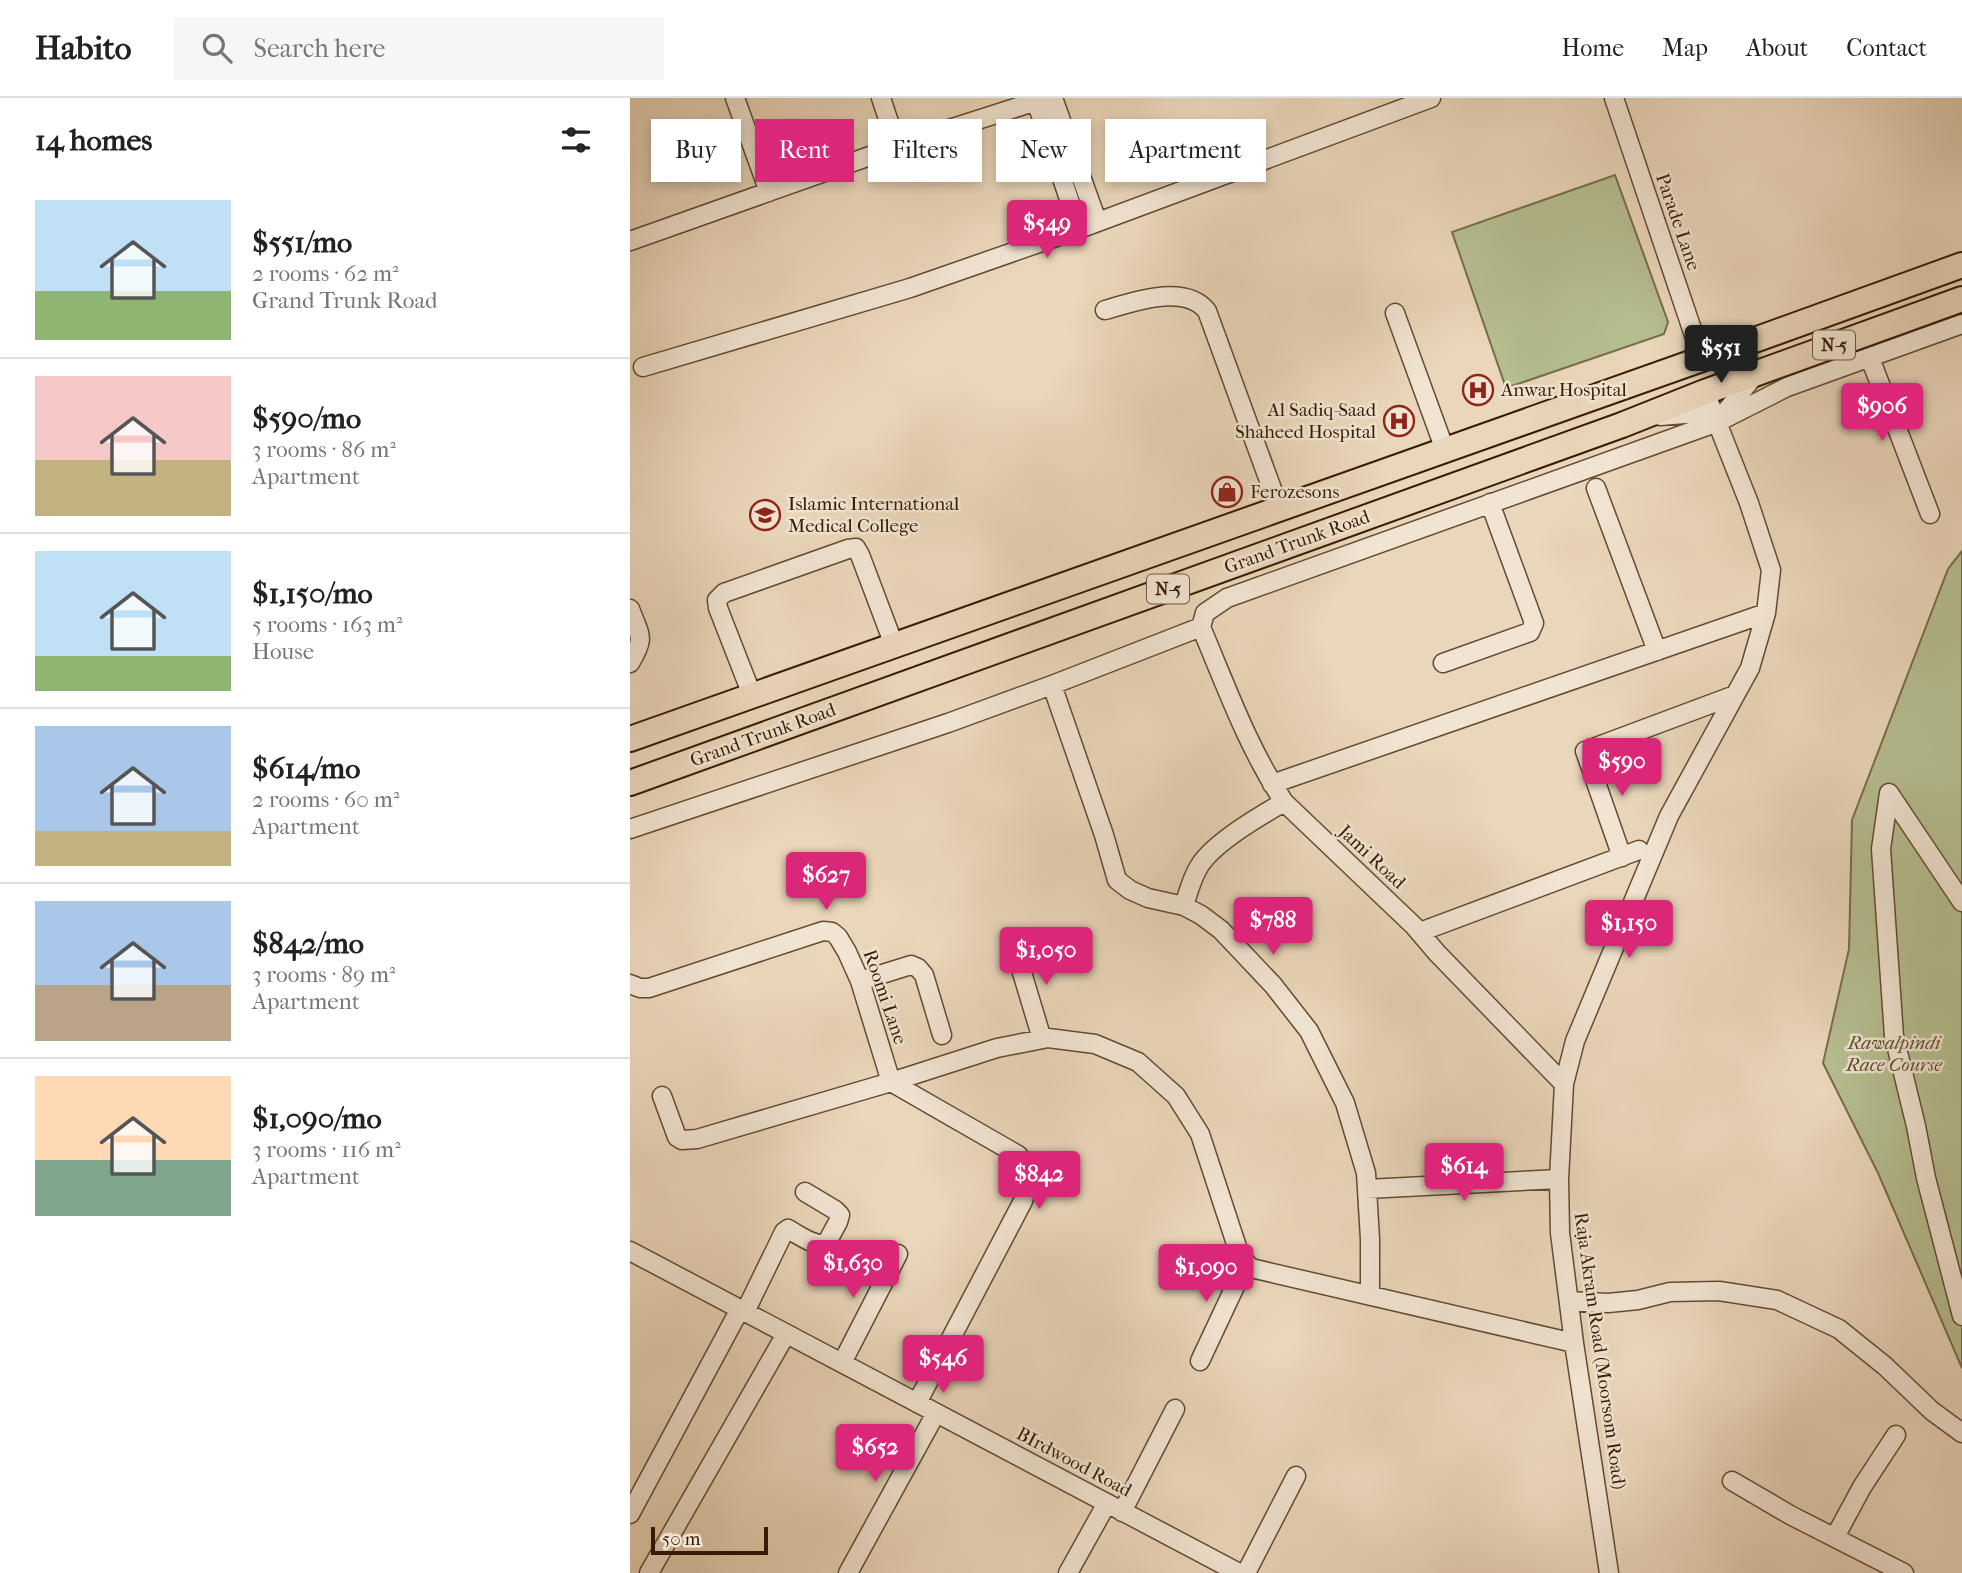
<!DOCTYPE html>
<html lang="en">
<head>
<meta charset="utf-8">
<style>
  body { margin:0; font-family:"IM FELL French Canon",serif; background:#f6f6f6; color:#222; height:100vh; display:flex; flex-direction:column; font-size:26px; white-space:nowrap }
  * { box-sizing:border-box; margin:0 }
  p { font-size:23px; color:#767676 }
  .icon { flex:none; width:38px; height:38px; fill:none; stroke:currentColor; stroke-width:2; stroke-linecap:round; stroke-linejoin:round }
  .map { position:relative; flex:1; overflow:hidden }
  .panel { display:flex; flex-direction:column; background:#fff; width:630px }
  .panel>* { flex:none }
  .banner { position:absolute; left:21px; top:21px; width:665px; height:63px; display:flex; gap:14px }
  .scale { position:absolute; left:21px; bottom:18px; width:117px; box-sizing:border-box; padding-left:7px; border:4px solid #361c04; border-top:0; font-size:19px; line-height:24px; white-space:nowrap; color:#361c04; -webkit-text-stroke:5px #f1e4d2; paint-order:stroke }
  .price { position:absolute; translate:-50% -60px; padding:0 16px; border-radius:7px; background:#db2777; color:#fff; font-size:23px; line-height:46px; filter:drop-shadow(0 2px 4px #0008) }
  .price::after { content:''; position:absolute; left:50%; top:42px; width:21px; height:16px; margin-left:-10px; background:inherit; clip-path:polygon(0 0,100% 0,50% 100%) }
  .price.selected { background:#222; color:#fff }
  ul { padding:0; list-style:none }
  li { display:flex; align-items:center; gap:21px; height:175px; padding:0 35px }
  li+li { border-top:2px solid #e0e0e0 }
  li span { display:grid; place-items:center; flex:none; width:196px; height:140px; border-radius:0px; color:#555 }
  li>.icon { margin-inline-start:auto }
  span .icon { width:84px; height:84px; fill:#fffc; stroke-width:1 }
  li b { font-size:30px }
  h2 { display:flex; justify-content:space-between; align-items:center; height:84px; padding:0 35px; font-size:30px }
  .tag { padding:0 24px; border-radius:0px; background:#fff; box-shadow:0 4px 10px #0003; font-size:24px; line-height:63px }
  .tag.selected { background:#db2777; color:#fff }
  header { display:flex; align-items:center; gap:42px; box-sizing:border-box; height:98px; padding:0 35px; background:#fff; border-bottom:2px solid #e0e0e0 }
  header strong { font-size:33px }
  nav { display:flex; gap:38px; margin-inline-start:auto; font-size:24px }
  .search { width:490px; height:63px; background:#f6f6f6; display:flex; align-items:center; gap:18px; box-sizing:border-box; padding:0 24px; border-radius:0px; color:#767676; font-size:26px }
  main { display:flex; flex:1; min-height:0 }
  .map>svg:first-child { display:block }
</style>
</head>
<body>
<header>
<strong>Habito</strong>
<div class="search"><svg class="icon" aria-label="search" viewBox="0 0 24 24"><circle cx="10" cy="10" r="6"/><path d="M15 15l6 6"/></svg>Search here</div>
<nav><a>Home</a><a>Map</a><a>About</a><a>Contact</a></nav>
</header>
<main>
<section class="panel">
<h2>14 homes<svg class="icon" aria-label="filters" viewBox="0 0 24 24"><path d="M4 7h16M4 17h16"/><circle cx="9" cy="7" r="2"/><circle cx="15" cy="17" r="2"/></svg></h2>
<ul>
<li><span style="background:linear-gradient(#bfe0f5 65%,#8fb573 0)"><svg class="icon" aria-label="home" viewBox="0 0 24 24"><path d="M3 11l9-7 9 7M6 9v11h12V9"/></svg></span><div><b>$551/mo</b><p>2 rooms · 62 m²</p><p>Grand Trunk Road</p></div></li>
<li><span style="background:linear-gradient(#f6c9c9 60%,#c2b280 0)"><svg class="icon" aria-label="home" viewBox="0 0 24 24"><path d="M3 11l9-7 9 7M6 9v11h12V9"/></svg></span><div><b>$590/mo</b><p>3 rooms · 86 m²</p><p>Apartment</p></div></li>
<li><span style="background:linear-gradient(#bfe0f5 75%,#8fb573 0)"><svg class="icon" aria-label="home" viewBox="0 0 24 24"><path d="M3 11l9-7 9 7M6 9v11h12V9"/></svg></span><div><b>$1,150/mo</b><p>5 rooms · 163 m²</p><p>House</p></div></li>
<li><span style="background:linear-gradient(#a9c7e8 75%,#c2b280 0)"><svg class="icon" aria-label="home" viewBox="0 0 24 24"><path d="M3 11l9-7 9 7M6 9v11h12V9"/></svg></span><div><b>$614/mo</b><p>2 rooms · 60 m²</p><p>Apartment</p></div></li>
<li><span style="background:linear-gradient(#a9c7e8 60%,#b9a48a 0)"><svg class="icon" aria-label="home" viewBox="0 0 24 24"><path d="M3 11l9-7 9 7M6 9v11h12V9"/></svg></span><div><b>$842/mo</b><p>3 rooms · 89 m²</p><p>Apartment</p></div></li>
<li><span style="background:linear-gradient(#ffd9b3 60%,#7fa58c 0)"><svg class="icon" aria-label="home" viewBox="0 0 24 24"><path d="M3 11l9-7 9 7M6 9v11h12V9"/></svg></span><div><b>$1,090/mo</b><p>3 rooms · 116 m²</p><p>Apartment</p></div></li>
</ul>
</section>
<div class="map">
<svg width="1332" height="1475" viewBox="0 0 1332 1475">
  <rect width="100%" height="100%" fill="#ead6ba"/>
  <filter id="stains"><feTurbulence type="fractalNoise" baseFrequency=".00286" numOctaves="4"/><feColorMatrix values="0 0 0 0 .2 0 0 0 0 .09 0 0 0 0 .02 0 0 0 .5 -.17"/></filter>
  <radialGradient id="worn" r=".72"><stop offset=".6" stop-color="#630" stop-opacity="0"/><stop offset="1" stop-color="#630" stop-opacity=".3"/></radialGradient>
  <path fill="#b6be90" stroke="#766d4a" stroke-width="2" d="M 985,77 L 1038,224 L 1034,236 L 876,290 L 822,134 Z
    M 1332,453 L 1332,1270 L 1248,1075 L 1193,965 L 1219,851 L 1222,722 L 1318,471 Z"/>
  <g fill="none" stroke-linecap="round" stroke-linejoin="round">
    <g stroke="#634a32" stroke-width="21">
      <path id="minor" d="M 105,0 L 139,94
        M 251,0 L 267,48
        M 405,0 L 449,131
        M 423,0 L 467,123
        M 984,0 L 1072,261
        M 0,143 L 285,42 L 416,0
        M 475,212 C 503,204 555,185 577,213 L 649,410
        M 765,215 L 815,352
        M 1240,260 L 1300,416
        M 13,269 L 280,190 L 449,131 L 801,0
        M 1030,318 L 1067,315 L 1088,324
        M 1089,322 L 1124,278
        M 966,390 L 1027,553
        M 0,511 C 10,538 16,539 0,565
        M 571,529 L 575,515 L 597,500 L 1088,324 L 1157,289 L 1332,226
        M 571,529 C 596,588 618,650 654,704 L 784,828 L 807,855 L 934,986
        M 813,565 L 900,534 L 904,525 L 860,405
        M 422,587 L 474,737 L 487,782 L 500,792 L 518,800 L 554,808 L 571,817 L 591,832 L 643,887 L 679,933 L 715,1005 L 736,1075 L 740,1141 L 740,1198
        M 122,597 L 88,510 L 87,502 L 94,495 L 218,451 L 226,450 L 230,457 L 264,547
        M 642,686 L 1136,515
        M 0,731 L 318,625 L 422,587 L 571,529
        M 992,759 L 955,653 L 1105,597
        M 1332,804 L 1259,695 L 1251,751 L 1264,938 L 1286,1028 L 1296,1080 L 1332,1218
        M 554,808 C 558,795 562,779 570,767 C 585,744 630,718 654,704
        M 790,834 L 1009,752
        M 384,848 L 412,941
        M 230,883 L 281,867 L 288,870 L 294,877 L 312,937
        M 0,886 L 10,890 L 19,890 L 193,833 L 202,834 L 208,839 L 217,854 L 230,883 L 261,984 L 388,1057 L 399,1070 L 397,1088 L 393,1103 L 287,1305
        M 32,998 L 47,1039 L 52,1042 L 67,1041 L 261,984 L 367,950 L 418,940 L 465,946 L 508,964 L 546,998 L 570,1036 L 610,1158 L 621,1170 L 944,1245
        M 737,1091 L 929,1081
        M 0,1153 L 609,1475
        M 939,1203 L 978,1205 L 1008,1202 L 1040,1194 L 1089,1193 L 1147,1202 L 1209,1231 L 1255,1268 L 1302,1313 L 1332,1335
        M 115,1214 L 154,1134 L 158,1131 C 169,1137 183,1148 196,1146 L 208,1124 L 210,1117 L 205,1112 L 175,1094
        M 570,1263 L 616,1165
        M 212,1265 L 268,1156
        M 1102,1383 L 1162,1418 L 1274,1475
        M 492,1414 L 545,1311
        M 0,1416 L 110,1211
        M 1205,1439 L 1232,1389 L 1266,1337
        M 19,1475 L 156,1236
        M 218,1475 L 306,1315
        M 438,1475 L 477,1405
        M 616,1475 L 666,1378
        M 979,1475 L 944,1245 L 930,1135 L 929,1081 L 934,986 L 945,943 L 1039,718 L 1120,570 L 1136,515 L 1141,472 L 1119,405 L 1075,294"/>
    </g>
    <g stroke="#361c04" stroke-width="28">
      <path id="highway" d="M 0,641 L 1072,261 L 1332,167
        M 0,685 L 992,327 L 1075,294 L 1332,201"/>
    </g>
    <use href="#minor" stroke="#f1e4d2" stroke-width="18"/>
    <use href="#highway" stroke="#ead6ba" stroke-width="24"/>
  </g>
  <defs>
    <g id="hospital-ring" transform="scale(1.575)"><circle r="9.5" fill="#f1e4d2" stroke="#8f2418" stroke-width="1.5"/><path d="M-5-5h3v3.5h4V-5h3V5h-3V1.5h-4V5h-3Z" fill="#8f2418"/></g>
    <g id="shop-ring" transform="scale(1.575)"><circle r="9.5" fill="#f1e4d2" stroke="#8f2418" stroke-width="1.5"/><path d="M-5-2.5h2.3a2.7 3.5 0 0 1 5.4 0H5L5.5 6h-11ZM-1.5-2.5h3a1.5 2.3 0 0 0-3 0Z" fill="#8f2418"/></g>
    <g id="university-ring" transform="scale(1.575)"><circle r="9.5" fill="#f1e4d2" stroke="#8f2418" stroke-width="1.5"/><path d="M0-5L7-2L0 1L-7-2ZM-4 1L0 2.5L4 1V4Q0 6-4 4Z" fill="#8f2418"/></g>
  </defs>
  <g fill-rule="evenodd">
    <use href="#hospital-ring" x="848" y="292"/>
    <use href="#hospital-ring" x="769" y="323"/>
    <use href="#shop-ring" x="597" y="394"/>
    <use href="#university-ring" x="135" y="417"/>
  </g>
  <g text-anchor="middle" dominant-baseline="central" stroke-width="5" stroke-linejoin="round" paint-order="stroke">
    <g fill="#f1e4d2" stroke="#6e5842" stroke-width="2">
      <rect x="1183" y="232.5" width="42" height="29" rx="5"/>
      <rect x="517" y="476.5" width="42" height="29" rx="5"/>
    </g>
    <g font-size="18" font-weight="bold" fill="#361c04">
      <text x="1204" y="247">N-5</text>
      <text x="538" y="491">N-5</text>
    </g>
    <g font-size="19" fill="#361c04" stroke="#f1e4d2">
      <text transform="translate(1048 124) rotate(71)">Parade Lane</text>
      <text transform="translate(667 444) rotate(-20)">Grand Trunk Road</text>
      <text transform="translate(133 637) rotate(-20)">Grand Trunk Road</text>
      <text transform="translate(742 759) rotate(43)">Jami Road</text>
      <text transform="translate(255 899) rotate(71)">Roomi Lane</text>
      <text transform="translate(970 1253) rotate(82)">Raja Akram Road (Moorsom Road)</text>
      <text transform="translate(444 1364) rotate(28)">BIrdwood Road</text>
    </g>
    <g font-size="19" fill="#361c04" stroke="#f1e4d2" text-anchor="start">
      <text x="871" y="292">Anwar Hospital</text>
      <text x="746" y="312" text-anchor="end">Al Sadiq-Saad<tspan x="746" dy="22">Shaheed Hospital</tspan></text>
      <text x="620" y="394">Ferozesons</text>
      <text x="158" y="406">Islamic International<tspan x="158" dy="22">Medical College</tspan></text>
    </g>
    <g font-size="19" font-style="italic" fill="#5c4d2e" stroke="#f1e4d2">
      <text x="1264" y="945">Rawalpindi<tspan x="1264" dy="22">Race Course</tspan></text>
    </g>
  </g>
  <rect width="100%" height="100%" filter="url(#stains)"/>
  <rect width="100%" height="100%" fill="url(#worn)"/>
</svg>
<div class="scale">50 m</div>
<b class="price" style="left:417px;top:162px">$549</b>
<b class="price selected" style="left:1091px;top:287px">$551</b>
<b class="price" style="left:1252px;top:345px">$906</b>
<b class="price" style="left:992px;top:700px">$590</b>
<b class="price" style="left:196px;top:814px">$627</b>
<b class="price" style="left:643px;top:859px">$788</b>
<b class="price" style="left:999px;top:862px">$1,150</b>
<b class="price" style="left:416px;top:889px">$1,050</b>
<b class="price" style="left:834px;top:1105px">$614</b>
<b class="price" style="left:409px;top:1113px">$842</b>
<b class="price" style="left:223px;top:1202px">$1,630</b>
<b class="price" style="left:576px;top:1206px">$1,090</b>
<b class="price" style="left:313px;top:1297px">$546</b>
<b class="price" style="left:245px;top:1386px">$652</b>
<div class="banner">
<a class="tag">Buy</a>
<a class="tag selected">Rent</a>
<a class="tag">Filters</a>
<a class="tag">New</a>
<a class="tag">Apartment</a>
</div>
</div>
</main>
</body>
</html>
